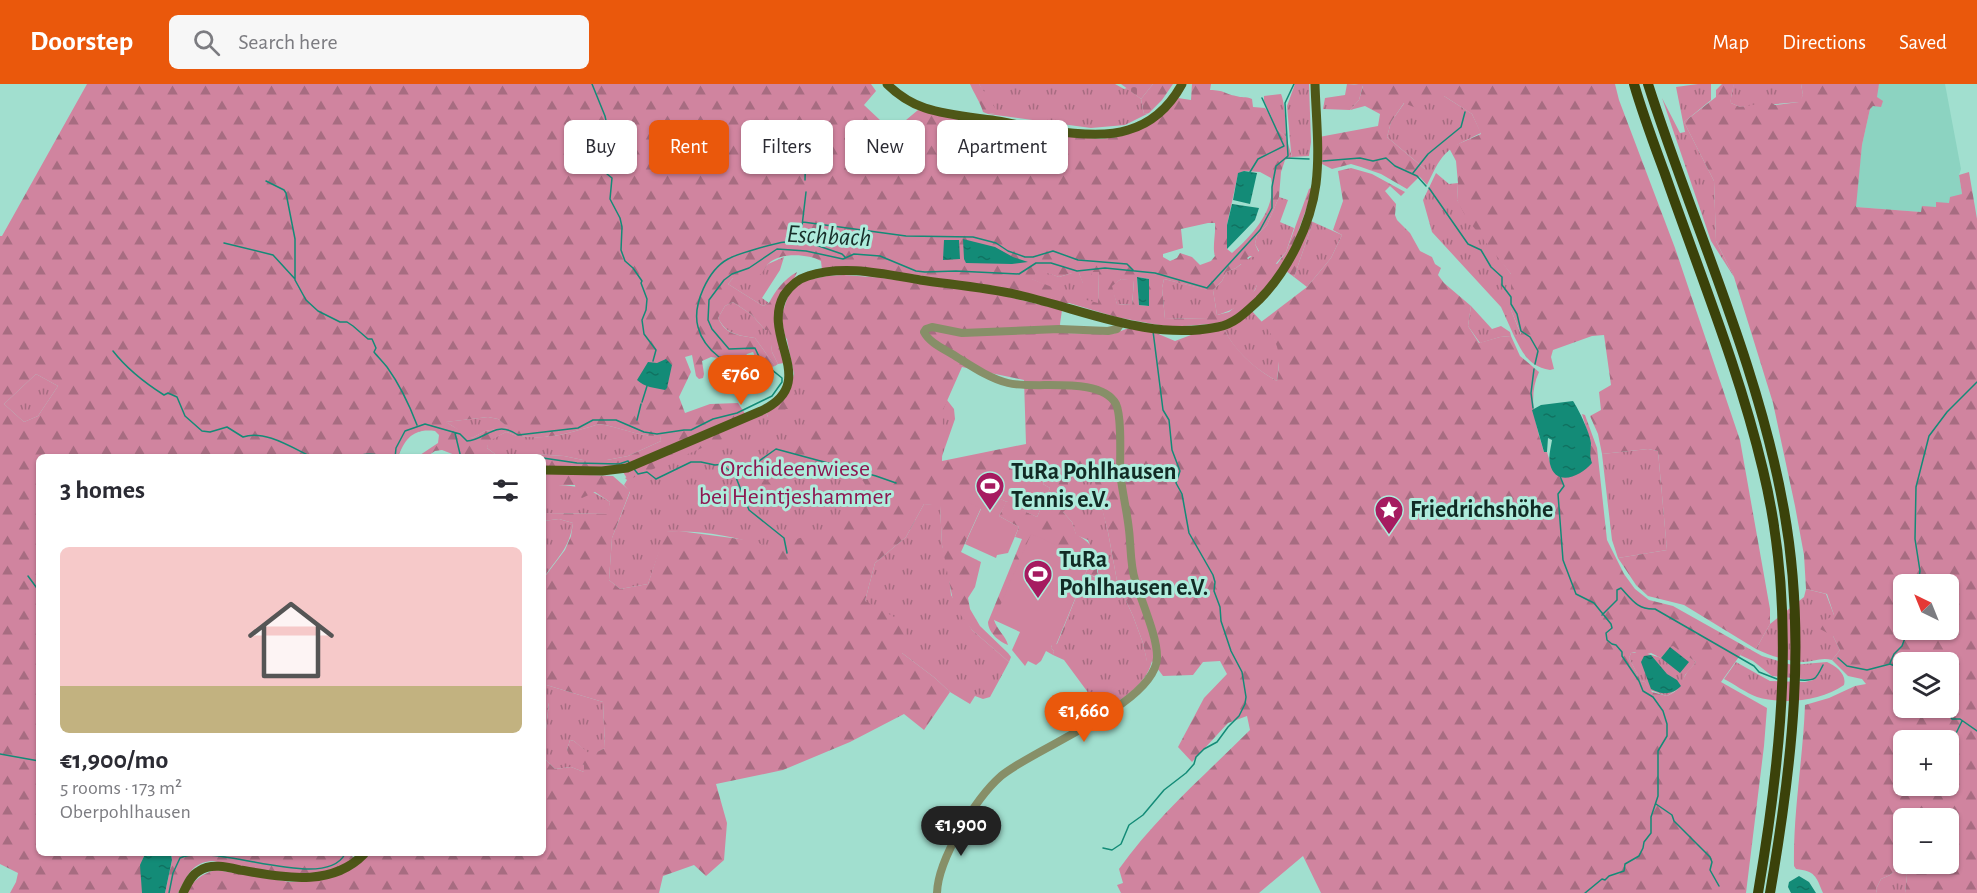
<!DOCTYPE html>
<html lang="en">
<head>
<meta charset="utf-8">
<style>
  body { margin:0; font-family:"Alegreya Sans",sans-serif; background:#f7f7f7; color:#2b2b33; height:100vh; display:flex; flex-direction:column; font-size:22px; white-space:nowrap }
  * { box-sizing:border-box; margin:0 }
  p { font-size:20px; color:#7c7c81 }
  .icon { flex:none; width:33px; height:33px; fill:none; stroke:currentColor; stroke-width:2; stroke-linecap:round; stroke-linejoin:round }
  .map { position:relative; flex:1; overflow:hidden }
  .side { position:absolute; left:36px; top:370px; width:510px; height:402px; display:flex; flex-direction:column; background:#fff; border-radius:9px; box-shadow:0 2px 4px #0004 }
  .side>* { flex:none }
  .top-card { position:absolute; left:564px; top:36px; width:570px; height:54px; display:flex; gap:12px }
  .needle { width:39px; rotate:317deg }
  .fabs { position:absolute; left:1893px; top:490px; display:grid; gap:12px }
  .fabs a { display:grid; place-items:center; width:66px; height:66px; border-radius:9px; background:#fff; box-shadow:0 2px 4px #0004; font-size:30px }
  .price { position:absolute; translate:-50% -51px; padding:0 14px; border-radius:21px; background:#ea580c; color:#fff; font-size:20px; line-height:39px; filter:drop-shadow(0 2px 3px #0008) }
  .price::after { content:''; position:absolute; left:50%; top:36px; width:18px; height:14px; margin-left:-9px; background:inherit; clip-path:polygon(0 0,100% 0,50% 100%) }
  .price.selected { background:#222; color:#fff }
  ul { padding:0; list-style:none }
  li { display:grid; align-content:center; gap:12px; height:318px; padding:0 24px }
  li span { display:grid; place-items:center; height:186px; border-radius:9px; color:#555 }
  li>.icon { margin-inline-start:auto }
  span .icon { width:108px; height:108px; fill:#fffc; stroke-width:1 }
  li b { font-size:26px }
  h2 { display:flex; justify-content:space-between; align-items:center; height:72px; padding:0 24px; font-size:26px }
  .pill { padding:0 21px; border-radius:9px; background:#fff; box-shadow:0 2px 4px #0004; font-size:21px; line-height:54px }
  .pill.selected { background:#ea580c; color:#fff }
  header { display:flex; align-items:center; gap:36px; box-sizing:border-box; height:84px; padding:0 30px; background:#ea580c; color:#fff }
  header strong { font-size:28px }
  nav { display:flex; gap:33px; margin-inline-start:auto; font-size:21px }
  .search { width:420px; height:54px; background:#f7f7f7; display:flex; align-items:center; gap:15px; box-sizing:border-box; padding:0 21px; border-radius:9px; color:#7c7c81; font-size:22px }
  .map>svg:first-child { display:block }
</style>
</head>
<body>
<header>
<strong>Doorstep</strong>
<div class="search"><svg class="icon" aria-label="search" viewBox="0 0 24 24"><circle cx="10" cy="10" r="6"/><path d="M15 15l6 6"/></svg>Search here</div>
<nav><a>Map</a><a>Directions</a><a>Saved</a></nav>
</header>
<div class="map">
<svg width="1977" height="809" viewBox="0 0 1977 809">
  <defs>
    <pattern id="grass-tufts" width="24" height="20" patternUnits="userSpaceOnUse" patternTransform="scale(1.5)"><rect width="24" height="20" fill="#d0849f"/><path d="M3 7l-1-3M5 7V3M7 7l1-3M15 17l-1-3M17 17v-4M19 17l1-3" fill="none" stroke="#a76c81"/></pattern>
    <pattern id="forest-firs" width="22" height="20" patternUnits="userSpaceOnUse" patternTransform="scale(1.5)"><rect width="22" height="20" fill="#d0849f"/><path d="M5 1l3.5 6h-7zM16 11l3.5 6h-7z" fill="#a76c81"/></pattern>
    <pattern id="cemetery-stones" width="16" height="16" patternUnits="userSpaceOnUse" patternTransform="scale(1.5)"><rect width="16" height="16" fill="#d0849f"/><path d="M2 7V4a2 2 0 0 1 4 0v3zM10 15v-3a2 2 0 0 1 4 0v3z" fill="#a76c81"/></pattern>
    <pattern id="water-ripples" width="26" height="14" patternUnits="userSpaceOnUse" patternTransform="scale(1.5)"><rect width="26" height="14" fill="#138b77"/><path d="M2 4q2-2 4 0t4 0M15 11q2-2 4 0t4 0" fill="none" stroke="#107261"/></pattern>
  </defs>
  <rect width="100%" height="100%" fill="#a1dfcf"/>
  <path fill="#8cd3c1" d="M 1879,0 L 1945,0 L 1961,85 L 1959,91 L 1962,110 L 1949,119 L 1921,128 L 1855,123 L 1862,61 L 1870,25 L 1873,22 Z"/>
  <path fill="url(#grass-tufts)" d="M 979,0 L 1115,0 L 1124,5 L 1127,4 L 1141,15 L 1144,30 L 1149,29 L 1125,41 L 1091,44 L 988,30 L 995,29 Z
    M 1295,0 L 1309,0 L 1311,58 L 1309,72 L 1292,73 L 1291,68 L 1287,22 Z
    M 1347,0 L 1363,1 L 1359,16 L 1350,26 L 1323,25 L 1325,14 L 1345,11 Z
    M 1698,0 L 1711,0 L 1711,16 L 1684,38 L 1714,97 L 1716,157 L 1734,193 L 1711,157 L 1662,14 L 1680,49 L 1685,48 L 1676,3 Z
    M 1733,0 L 1801,0 L 1803,11 L 1800,18 L 1740,23 L 1731,19 C 1730,11 1734,7 1733,0 Z
    M 1281,10 C 1285,19 1286,42 1286,53 L 1278,46 L 1264,17 L 1264,12 Z
    M 1429,12 L 1444,12 L 1472,30 L 1481,49 C 1446,66 1444,65 1427,101 L 1419,92 L 1425,85 L 1387,53 L 1391,38 L 1405,18 Z
    M 1436,89 L 1449,100 L 1458,99 L 1457,116 L 1511,190 L 1511,226 L 1521,251 L 1514,252 L 1501,223 L 1432,148 L 1423,116 Z
    M 1279,113 L 1288,116 L 1280,138 L 1294,144 L 1286,168 L 1257,201 C 1251,217 1232,227 1217,231 L 1213,206 L 1222,197 L 1226,188 L 1236,184 L 1259,167 L 1255,160 L 1257,151 L 1267,141 Z
    M 1313,138 L 1342,151 L 1331,174 L 1307,203 L 1294,193 Z
    M 784,173 L 780,186 L 762,214 L 769,219 L 763,222 L 728,200 L 733,194 L 762,188 L 768,180 Z
    M 1038,185 L 1059,193 L 1072,189 L 1079,189 L 1083,199 L 1091,188 L 1099,188 L 1098,220 L 1079,215 L 1031,195 Z
    M 1121,195 L 1134,196 L 1132,221 L 1117,220 L 1111,202 Z
    M 1164,195 L 1208,206 L 1209,234 L 1165,235 L 1162,204 Z
    M 733,218 L 752,231 L 765,246 L 770,246 L 772,268 L 778,280 L 775,282 L 755,254 C 738,251 727,251 718,234 L 725,222 Z
    M 1471,222 L 1492,245 L 1501,242 L 1510,248 L 1511,252 L 1500,253 L 1480,259 L 1468,242 Z
    M 1251,226 L 1272,249 L 1280,268 L 1277,297 C 1255,285 1235,268 1224,245 Z
    M 787,256 L 947,316 L 954,325 L 955,335 L 941,375 L 906,406 L 818,478 C 770,463 717,444 666,448 L 648,500 L 620,505 L 609,496 L 612,454 L 630,408 L 624,401 L 627,396 L 625,394 L 727,349 L 731,343 L 766,328 L 768,333 L 789,307 L 794,290 Z
    M 36,290 L 58,302 L 38,332 L 24,338 L 4,320 Z
    M 488,333 L 498,335 L 509,343 L 485,347 L 472,354 C 462,351 455,342 445,338 Z
    M 599,340 C 619,343 640,353 660,352 L 661,357 L 628,372 L 607,376 L 583,376 L 564,372 L 533,370 L 495,370 L 487,364 L 488,357 L 506,348 C 511,349 514,352 519,352 C 550,356 570,349 599,340 Z
    M 1648,365 L 1658,367 L 1667,466 L 1618,474 L 1612,456 L 1602,370 Z
    M 1079,383 L 1092,383 L 1108,448 L 1117,497 L 1133,532 L 1143,559 L 1147,577 L 1152,577 C 1146,602 1120,616 1100,629 L 1098,622 L 1064,576 L 1053,571 L 1084,496 L 1090,491 L 1099,495 L 1097,481 L 1088,456 L 1076,451 L 1072,438 L 1063,428 L 1068,400 L 1076,390 Z
    M 543,401 C 573,401 584,401 610,418 L 608,430 L 543,429 Z
    M 924,420 L 940,421 L 942,461 L 948,482 L 951,511 L 972,546 L 1009,578 L 990,613 L 983,615 L 975,612 L 970,620 L 950,608 L 935,594 L 902,569 L 865,517 L 875,479 L 906,453 Z
    M 559,435 L 573,439 C 569,466 557,473 543,495 L 543,437 Z
    M 1806,505 L 1826,510 L 1834,531 L 1833,552 L 1840,566 L 1832,576 C 1821,573 1813,578 1803,578 C 1788,577 1770,572 1756,565 L 1770,540 L 1804,513 Z
    M 1670,562 L 1675,562 L 1696,578 L 1685,591 L 1681,603 L 1667,612 L 1650,606 L 1645,598 L 1641,597 L 1629,574 L 1631,569 C 1637,567 1654,571 1661,574 Z
    M 1746,563 L 1762,572 L 1792,581 L 1827,578 C 1836,582 1847,590 1844,601 C 1821,617 1784,621 1757,613 C 1746,609 1734,600 1724,595 L 1736,578 L 1770,597 L 1805,598 L 1813,596 L 1772,592 L 1753,577 L 1740,571 Z
    M 543,600 L 603,618 L 605,664 L 591,672 L 574,657 L 570,656 L 567,666 L 584,681 L 584,688 L 571,683 L 555,685 L 543,673 L 549,619 L 543,619 Z
    M 1900,782 L 1907,791 L 1905,809 L 1877,809 L 1876,805 L 1881,795 L 1890,791 Z"/>
  <path fill="url(#forest-firs)" fill-rule="evenodd" d="M 87,0 L 871,0 L 876,7 L 864,21 L 898,53 L 903,49 L 906,36 L 918,26 L 1074,53 L 1101,55 L 1117,53 L 1163,31 L 1178,14 L 1191,16 L 1192,0 L 1211,0 L 1210,6 C 1224,6 1225,10 1236,12 C 1242,14 1245,12 1252,15 L 1253,23 L 1265,24 L 1275,37 L 1278,46 L 1286,53 L 1292,73 L 1285,76 L 1281,88 L 1279,113 L 1267,141 L 1257,151 L 1255,160 L 1260,171 L 1257,174 L 1250,172 L 1247,174 L 1251,179 L 1248,183 L 1241,180 L 1236,184 L 1226,188 L 1222,197 L 1213,206 L 1217,231 L 1229,228 L 1255,206 L 1257,201 L 1249,192 L 1258,177 L 1265,174 L 1277,180 L 1286,168 L 1309,105 L 1311,104 L 1313,106 L 1289,173 L 1265,206 L 1242,228 L 1222,239 L 1172,243 L 1153,240 L 1116,233 L 1069,219 L 1063,220 L 1054,217 L 822,186 L 821,177 C 808,170 780,168 768,180 C 767,181 764,186 763,188 C 757,194 748,197 740,199 L 733,194 L 728,200 L 763,222 L 769,219 C 776,206 783,196 797,188 C 795,196 787,201 783,208 C 768,236 777,250 784,279 L 778,280 L 772,268 L 769,246 L 765,246 L 752,231 L 733,218 L 725,222 L 718,234 C 726,251 737,251 755,254 L 775,282 L 765,285 L 758,279 L 753,268 L 747,270 L 742,278 L 711,273 L 702,277 L 704,290 L 703,294 L 699,295 L 696,292 L 692,271 L 685,273 L 691,288 L 679,313 L 685,329 L 710,320 L 738,319 L 746,331 L 622,383 L 543,383 L 543,374 L 460,373 L 442,366 L 435,367 L 426,373 L 417,373 L 438,359 L 439,351 L 435,347 C 413,344 405,355 398,373 L 39,374 L 39,770 L 145,770 C 138,783 143,795 142,809 L 10,809 L 16,798 L 18,789 L 0,780 L 0,152 L 2,152 ZM 1244,87 L 1260,88 L 1271,94 C 1277,124 1254,150 1232,169 L 1227,165 L 1227,141 L 1238,90 ZM 1208,139 L 1215,139 C 1216,149 1212,164 1215,172 L 1211,177 L 1200,181 L 1192,173 L 1180,169 L 1177,174 L 1170,177 L 1163,173 L 1163,170 L 1183,164 L 1181,145 ZM 1038,186 L 1059,193 L 1072,189 L 1079,189 L 1083,200 L 1092,197 L 1092,188 L 1099,188 L 1098,219 L 1079,214 L 1032,195 ZM 1137,193 L 1149,195 L 1148,222 L 1139,221 ZM 1121,195 L 1134,197 L 1132,221 L 1117,220 L 1112,202 ZM 1164,195 L 1207,206 L 1208,234 L 1165,235 L 1162,204 ZM 36,290 L 58,302 L 38,332 L 24,338 L 4,320 ZM 488,333 L 498,335 L 508,343 L 485,347 L 472,354 L 446,338 ZM 599,340 C 619,343 639,353 660,352 L 661,357 L 628,372 L 607,376 L 583,376 L 564,372 L 533,370 L 495,370 L 487,364 L 489,357 L 506,348 C 511,349 514,352 519,352 C 550,356 570,349 599,340 Z
    M 970,0 L 979,0 L 997,27 L 995,29 L 988,30 L 983,28 C 980,17 974,10 970,0 Z
    M 1153,0 L 1173,0 L 1162,16 L 1149,29 L 1144,30 L 1141,15 Z
    M 1354,0 L 1615,0 L 1619,16 L 1675,164 L 1740,356 L 1770,525 L 1770,540 L 1756,565 L 1684,521 L 1648,512 L 1636,501 L 1618,474 L 1667,466 L 1658,367 L 1648,365 L 1602,370 L 1598,350 L 1590,332 L 1601,326 L 1599,308 L 1611,301 L 1604,251 L 1592,252 L 1553,266 L 1551,273 L 1554,285 L 1550,286 C 1529,282 1523,270 1514,252 L 1521,250 L 1511,226 L 1511,190 L 1467,135 L 1457,116 L 1458,99 L 1456,77 L 1449,64 L 1481,50 L 1472,30 L 1444,12 L 1429,12 L 1421,26 L 1404,19 L 1391,38 L 1387,53 L 1426,86 L 1407,105 L 1381,90 L 1361,83 L 1351,80 L 1332,85 L 1322,80 L 1319,53 L 1378,42 L 1380,30 L 1365,22 L 1350,26 L 1359,16 L 1363,2 Z
    M 1722,0 L 1733,0 C 1734,7 1730,11 1731,19 L 1740,23 L 1770,18 L 1775,21 L 1799,18 L 1803,11 L 1801,0 L 1879,0 L 1877,13 L 1883,17 L 1881,23 L 1873,22 L 1870,25 L 1862,61 L 1856,123 L 1921,128 L 1922,122 L 1936,123 L 1936,118 L 1949,119 L 1950,113 L 1962,110 L 1959,91 L 1969,88 L 1977,135 L 1977,809 L 1905,809 L 1907,791 L 1900,782 L 1890,791 L 1881,795 L 1876,805 L 1877,809 L 1823,809 C 1816,792 1815,787 1796,785 L 1794,782 C 1793,728 1803,675 1805,621 L 1829,614 L 1855,602 L 1866,600 L 1862,595 L 1848,592 L 1832,576 L 1840,566 L 1833,552 L 1820,545 L 1824,537 L 1834,531 L 1827,510 L 1806,505 L 1804,471 L 1795,422 L 1773,319 L 1734,193 L 1716,157 L 1714,97 L 1684,38 L 1716,13 L 1716,6 ZM 1904,501 L 1948,501 L 1948,546 L 1904,546 ZM 1904,579 L 1948,579 L 1948,624 L 1904,624 ZM 1904,657 L 1948,657 L 1948,702 L 1904,702 ZM 1904,735 L 1948,735 L 1948,780 L 1904,780 Z
    M 1351,84 L 1372,90 L 1405,108 L 1401,112 L 1390,102 L 1385,107 L 1396,120 L 1395,131 L 1397,136 L 1410,149 L 1420,167 L 1432,173 L 1435,180 L 1441,184 L 1438,191 L 1444,199 L 1471,222 L 1468,242 L 1479,259 L 1500,253 L 1511,252 L 1520,272 L 1539,288 C 1527,314 1536,342 1544,368 L 1547,368 L 1550,378 L 1589,370 L 1591,360 L 1582,330 L 1585,331 L 1597,364 L 1607,456 L 1624,490 L 1635,505 L 1649,516 L 1673,522 L 1746,563 L 1721,598 L 1767,624 L 1764,662 L 1746,809 L 1321,809 L 1303,772 L 1259,809 L 1121,809 L 1117,801 L 1123,799 L 1119,785 C 1156,733 1205,691 1250,646 L 1247,632 L 1228,639 L 1192,678 L 1178,663 L 1204,614 L 1227,590 L 1220,577 L 1203,578 L 1193,591 L 1163,592 L 1152,577 L 1147,578 L 1143,559 L 1133,532 L 1117,497 L 1108,448 L 1091,383 L 1079,383 L 1076,390 L 1068,400 L 1075,417 L 1063,428 L 1072,438 L 1076,450 C 1088,457 1096,464 1097,479 C 1097,485 1096,488 1100,494 L 1090,491 L 1084,496 L 1055,570 L 1053,571 L 1054,567 L 1051,564 L 1052,561 L 1057,560 L 1091,476 L 994,536 C 997,546 1006,552 1008,561 C 999,558 988,548 988,538 L 1022,455 L 1015,453 L 1019,443 L 999,432 L 1006,418 L 1037,433 L 1050,404 L 1043,400 L 1045,395 L 1031,395 L 1007,418 L 975,404 L 981,424 L 961,468 L 981,478 L 975,503 L 968,514 L 970,525 L 980,542 L 1008,569 L 1011,573 L 1009,578 L 972,546 L 954,522 L 942,461 L 940,422 L 924,420 L 906,453 L 875,479 L 865,517 L 907,540 L 902,569 L 935,594 L 950,608 L 924,646 L 904,630 L 850,658 L 783,686 L 716,700 L 727,739 L 724,776 L 706,792 L 694,781 L 663,792 L 659,809 L 186,809 C 194,796 201,790 216,786 L 290,798 L 321,796 L 362,776 L 369,770 L 543,770 L 543,619 L 549,618 L 543,673 L 555,685 L 571,683 L 584,688 L 584,681 L 571,676 L 567,666 L 570,656 L 574,657 L 591,671 L 605,664 L 603,618 L 543,600 L 543,495 L 565,466 L 571,452 L 573,439 L 559,435 L 543,437 L 543,429 L 607,430 L 610,418 L 595,408 L 582,414 L 576,409 L 575,401 L 543,401 L 543,389 L 613,392 L 630,407 L 612,454 L 609,496 L 620,505 L 648,500 L 665,448 L 679,447 L 747,456 L 772,463 L 825,446 L 850,431 L 864,414 L 867,404 L 863,397 L 792,380 C 789,364 802,355 805,339 C 808,325 806,310 805,295 L 796,290 L 791,263 L 785,252 L 781,233 L 789,209 L 803,197 L 827,192 L 844,191 L 884,194 L 997,210 L 1062,226 L 1060,240 L 1062,249 L 1113,250 L 1126,245 L 1133,245 L 1156,249 L 1175,257 L 1199,248 L 1224,245 C 1235,267 1255,285 1277,297 C 1281,270 1280,258 1261,238 L 1307,203 L 1331,174 L 1342,151 L 1333,146 L 1343,117 L 1338,87 ZM 962,283 L 1024,296 L 1026,360 L 942,377 L 943,326 ZM 1673,562 L 1696,578 C 1693,582 1688,586 1686,590 C 1679,602 1682,605 1667,612 L 1652,608 L 1645,598 L 1641,597 L 1629,574 L 1631,569 L 1635,568 L 1640,572 L 1651,569 L 1661,574 L 1670,563 Z
    M 1308,136 L 1313,138 L 1294,193 L 1286,187 Z
    M 789,307 L 796,310 L 795,313 L 798,318 L 793,325 L 785,325 L 769,335 L 766,328 Z
    M 731,343 L 734,350 L 628,396 L 623,388 Z
    M752 405a10 10 0 1 1 20 0a10 10 0 1 1-20 0Z
    M 171,770 L 350,770 L 354,774 C 348,778 341,783 334,785 C 294,798 252,785 213,777 C 192,778 187,792 178,809 L 165,809 L 172,776 Z"/>
  <path fill="url(#cemetery-stones)" d="M 1121,0 L 1153,0 L 1141,15 Z"/>
  <path fill="#d0849f" d="M 1021,389 L 1031,394 L 1034,389 L 1045,394 L 1043,400 L 1050,404 L 1037,433 L 1006,419 L 999,432 L 1019,443 L 1008,469 L 997,471 L 996,474 L 965,460 L 981,425 L 968,418 L 975,403 L 1007,418 Z
    M 1031,450 L 1091,476 L 1056,561 L 1052,561 L 1051,564 L 1054,567 L 1053,571 L 1046,567 L 1041,577 L 1036,581 L 1028,577 L 1025,582 L 1012,566 L 1020,548 L 994,536 Z"/>
  <path fill="url(#water-ripples)" d="M 1244,87 L 1257,89 L 1250,120 L 1233,116 L 1238,89 Z
    M 1232,120 L 1259,124 L 1255,136 L 1227,165 L 1227,141 Z
    M 963,155 L 995,163 L 1013,173 L 1028,178 L 1012,180 L 966,179 L 964,175 Z
    M 944,156 L 959,156 L 960,175 L 943,176 Z
    M 1137,193 L 1149,195 L 1149,222 L 1139,221 Z
    M 666,275 L 672,281 L 667,304 L 665,306 C 655,304 644,303 637,296 L 648,278 L 657,279 Z
    M 1573,317 C 1579,326 1590,349 1591,359 C 1591,366 1589,371 1592,379 C 1581,392 1556,404 1550,380 C 1548,373 1551,363 1552,356 L 1548,354 L 1547,368 L 1544,368 L 1532,326 L 1541,321 Z
    M 1670,563 L 1689,578 L 1680,589 L 1661,574 Z
    M 1651,571 L 1667,590 L 1677,596 L 1681,602 C 1672,611 1662,611 1651,605 L 1641,578 L 1644,572 Z
    M 145,770 L 171,770 L 172,776 L 165,809 L 142,809 L 140,781 Z
    M 1799,792 L 1809,798 L 1816,809 L 1791,809 L 1788,803 L 1789,798 Z"/>
  <g fill="none" stroke-linecap="round" stroke-linejoin="round">
    <path stroke="#138b77" stroke-width="1.5" d="M 592,0 L 605,32 L 610,55 L 607,64 L 607,90 L 612,94 L 610,115 L 620,134 L 622,143 L 621,166 L 625,177 L 633,184 L 642,197 L 641,199 L 647,215 L 646,226 L 642,236 L 644,250 L 656,266 L 653,277
      M 798,38 L 806,60 L 805,96
      M 1286,74 L 1309,75
      M 1323,77 L 1360,74 L 1373,77 L 1386,74 L 1395,82 L 1417,92 L 1426,102
      M 1250,88 L 1258,75 L 1284,62 L 1262,14
      M 1413,89 L 1428,70 L 1461,43 L 1465,28
      M 266,97 L 284,106 L 286,109 L 295,155 L 295,196 L 306,216 L 318,227 L 340,238 L 347,238 L 353,242 L 368,255 L 372,255 L 376,264 L 374,268 C 378,273 383,278 387,283 C 400,301 409,320 417,341
      M 1429,104 L 1468,160 L 1481,166 L 1491,183 L 1502,193 L 1502,201 L 1511,213 L 1511,220 L 1517,230 L 1521,247 L 1530,253 L 1538,267 L 1535,280
      M 803,138 L 906,152 L 973,153 L 996,159 L 1008,167 L 1025,173 L 1033,173 L 1053,167 L 1078,176 L 1127,180 L 1133,186
      M 802,142 L 806,108
      M 224,159 L 273,171 L 295,195
      M 813,160 L 842,170 L 845,173
      M 113,267 C 127,285 145,299 164,311 L 168,309 L 177,313 L 185,332 L 202,347 L 210,348 L 227,343 L 243,353 C 265,345 294,365 314,374
      M 743,285 L 734,275 L 719,273 C 710,266 701,255 698,243 C 692,221 708,186 728,175 C 737,170 775,159 785,158 C 793,158 800,159 807,159
      M 642,318 L 647,302
      M 1533,324 L 1531,309 L 1534,285
      M 637,336 L 641,320
      M 455,349 L 461,374
      M 349,374 C 363,370 374,368 388,374
      M 395,374 L 396,364 L 405,347 L 425,340 L 460,350 L 467,357 C 486,356 495,335 518,351 L 578,344 L 593,336 L 616,336 L 644,348 L 657,350 L 684,346 L 691,346 L 713,335 L 737,329 L 772,312 L 782,298 L 782,294 L 761,277 L 755,264 L 729,265 L 712,245 L 708,236 L 709,216 L 724,196 L 732,190 L 749,184 L 777,165 L 806,167 L 843,175 L 854,170 L 880,172 L 916,187 L 925,188 L 956,187 L 1019,190 L 1036,179 L 1051,179 L 1077,187 L 1105,184 L 1155,189 L 1207,204 L 1260,146 L 1272,124 L 1272,103 L 1276,82 L 1288,72 L 1285,19 L 1294,0
      M 468,374 L 469,374
      M 543,374 L 577,379 L 619,380 L 628,377 L 630,380
      M 721,380 L 735,391 L 749,426 L 784,454 L 787,469
      M 634,385 L 638,390 L 647,388 L 656,395 L 691,378 L 701,378 L 715,381 L 725,380 L 745,387 L 776,365 L 876,392 L 896,399
      M 1560,392 L 1564,402 L 1558,410 L 1563,476 L 1576,510 L 1594,519 L 1611,540 L 1612,544 L 1606,549 L 1607,556 L 1612,560 L 1616,561 L 1622,568 L 1622,572 L 1639,597 L 1643,607 L 1653,613 L 1663,627 L 1667,640 L 1667,652 L 1658,667 L 1658,712 L 1651,733 L 1651,749 L 1644,758 L 1643,764 L 1639,772 L 1625,780 L 1624,787 L 1609,792 L 1605,796 L 1602,795 L 1585,809
      M 28,492 L 39,507
      M 1918,501 L 1920,487 L 1915,455 L 1916,403 L 1929,352 L 1947,328 L 1977,298
      M 1602,531 L 1617,516 L 1617,506 L 1621,504 C 1632,516 1638,526 1655,525 L 1754,582 L 1759,588 L 1777,595
      M 1838,574 L 1847,582 L 1867,586 L 1890,580 L 1904,586
      M 1890,579 L 1894,570 L 1902,562 L 1908,546
      M 1800,596 C 1816,597 1816,595 1823,581
      M 1944,624 L 1952,635 L 1960,635 L 1977,647
      M 1948,666 L 1962,637
      M 0,670 L 39,677
      M 1656,720 L 1672,731 L 1674,737 L 1710,773 L 1712,778 L 1710,786 L 1719,802
      M 1103,764 L 1112,766 L 1121,760 L 1129,741 L 1143,731 L 1164,706 L 1186,689 L 1194,680 L 1196,673 L 1204,665 L 1217,658 L 1228,643 L 1239,632 L 1245,620 L 1246,613 L 1242,588 L 1231,567 L 1221,537 L 1220,523 L 1214,507 L 1215,498 L 1213,491 L 1189,449 L 1182,410 L 1176,399 L 1180,387 L 1172,366 L 1169,336 L 1163,326 L 1153,247
      M 169,809 L 173,789 L 180,774 C 217,758 324,809 345,770"/>
    <path stroke="#878f68" stroke-width="8" d="M 937,809 C 938,775 976,714 1001,692 C 1034,664 1155,620 1157,574 C 1158,554 1141,516 1135,496 C 1130,480 1131,462 1129,446 C 1127,427 1122,407 1120,388 C 1120,372 1122,333 1116,320 C 1100,291 1035,306 1008,299 C 988,294 970,281 952,270 C 942,264 929,258 924,248 L 926,245 L 932,243 L 962,249 L 1059,245 L 1108,247 L 1117,245 L 1121,239"/>
    <path stroke="#4e5717" stroke-width="9" d="M 887,0 C 898,11 910,19 925,24 C 946,31 970,33 992,36 C 1029,42 1092,58 1128,46 C 1152,39 1170,22 1182,0
      M 543,386 L 602,387 L 627,384 L 761,327 C 822,298 760,254 784,211 C 790,202 798,195 808,192 C 844,180 884,190 920,196 C 955,201 990,204 1023,212 C 1087,227 1151,257 1218,243 C 1235,240 1247,227 1259,216 C 1288,187 1311,140 1316,100 C 1320,67 1316,33 1315,0
      M 183,809 C 187,801 191,791 199,787 C 211,779 227,783 240,786 C 283,793 331,804 364,770"/>
    <path stroke="#3b420a" stroke-width="10" d="M 1634,0 C 1643,31 1654,60 1665,90 C 1699,188 1739,285 1763,386 C 1797,526 1782,669 1758,809
      M 1648,0 C 1693,141 1758,279 1784,426 C 1807,554 1792,682 1770,809"/>
  </g>
  <defs>
    <g id="stadium-pin" transform="scale(1.5)"><path d="M0 17L-7.5 6A9.5 9.5 0 1 1 7.5 6Z" fill="#a61b60" stroke="#aeecdc"/><path d="M0-5a6.5 5 0 1 0 0 10a6.5 5 0 1 0 0-10ZM-3.5-1.8h7v3.6h-7Z" fill="#fff"/></g>
    <g id="sight-pin" transform="scale(1.5)"><path d="M0 17L-7.5 6A9.5 9.5 0 1 1 7.5 6Z" fill="#a61b60" stroke="#aeecdc"/><path d="M0-6L1.8-2.2L6-1.7L2.9 1.2L3.7 5.4L0 3.3L-3.7 5.4L-2.9 1.2L-6-1.7L-1.8-2.2Z" fill="#fff"/></g>
  </defs>
  <g fill-rule="evenodd">
    <use href="#stadium-pin" x="990" y="402"/>
    <use href="#sight-pin" x="1389" y="426"/>
    <use href="#stadium-pin" x="1038" y="490"/>
  </g>
  <g text-anchor="middle" dominant-baseline="central" stroke-width="6" stroke-linejoin="round" paint-order="stroke">
    <g font-size="24" fill="#8d1851" stroke="#aeecdc">
      <text x="795" y="385">Orchideenwiese<tspan x="795" dy="28">bei Heintjeshammer</tspan></text>
    </g>
    <g font-size="24" font-weight="bold" fill="#122b25" stroke="#aeecdc" text-anchor="start">
      <text x="1011" y="388">TuRa Pohlhausen<tspan x="1011" dy="28">Tennis e.V.</tspan></text>
      <text x="1410" y="426">Friedrichshöhe</text>
      <text x="1059" y="476">TuRa<tspan x="1059" dy="28">Pohlhausen e.V.</tspan></text>
    </g>
    <g font-size="26" font-style="italic" fill="#182f2a" stroke="#aeecdc">
      <text transform="translate(829 152) rotate(3)">Eschbach</text>
    </g>
  </g>
</svg>
<div class="fabs">
<a><svg class="needle" viewBox="-14 -14 28 28"><path d="M0-13l5 13h-10z" fill="#e53935"/><path d="M0 13l5-13h-10z" fill="#7c7c81"/></svg></a>
<a><svg class="icon" aria-label="layers" viewBox="0 0 24 24"><path d="M12 4l9 5-9 5-9-5zM3 14l9 5 9-5"/></svg></a>
<a>+</a>
<a>−</a>
</div>
<b class="price" style="left:741px;top:322px">€760</b>
<b class="price" style="left:1084px;top:659px">€1,660</b>
<b class="price selected" style="left:961px;top:773px">€1,900</b>
<div class="top-card">
<a class="pill">Buy</a>
<a class="pill selected">Rent</a>
<a class="pill">Filters</a>
<a class="pill">New</a>
<a class="pill">Apartment</a>
</div>
<section class="side">
<h2>3 homes<svg class="icon" aria-label="filters" viewBox="0 0 24 24"><path d="M4 7h16M4 17h16"/><circle cx="9" cy="7" r="2"/><circle cx="15" cy="17" r="2"/></svg></h2>
<ul>
<li><span style="background:linear-gradient(#f6c9c9 75%,#c2b280 0)"><svg class="icon" aria-label="home" viewBox="0 0 24 24"><path d="M3 11l9-7 9 7M6 9v11h12V9"/></svg></span><div><b>€1,900/mo</b><p>5 rooms · 173 m²</p><p>Oberpohlhausen</p></div></li>
</ul>
</section>
</div>
</body>
</html>
